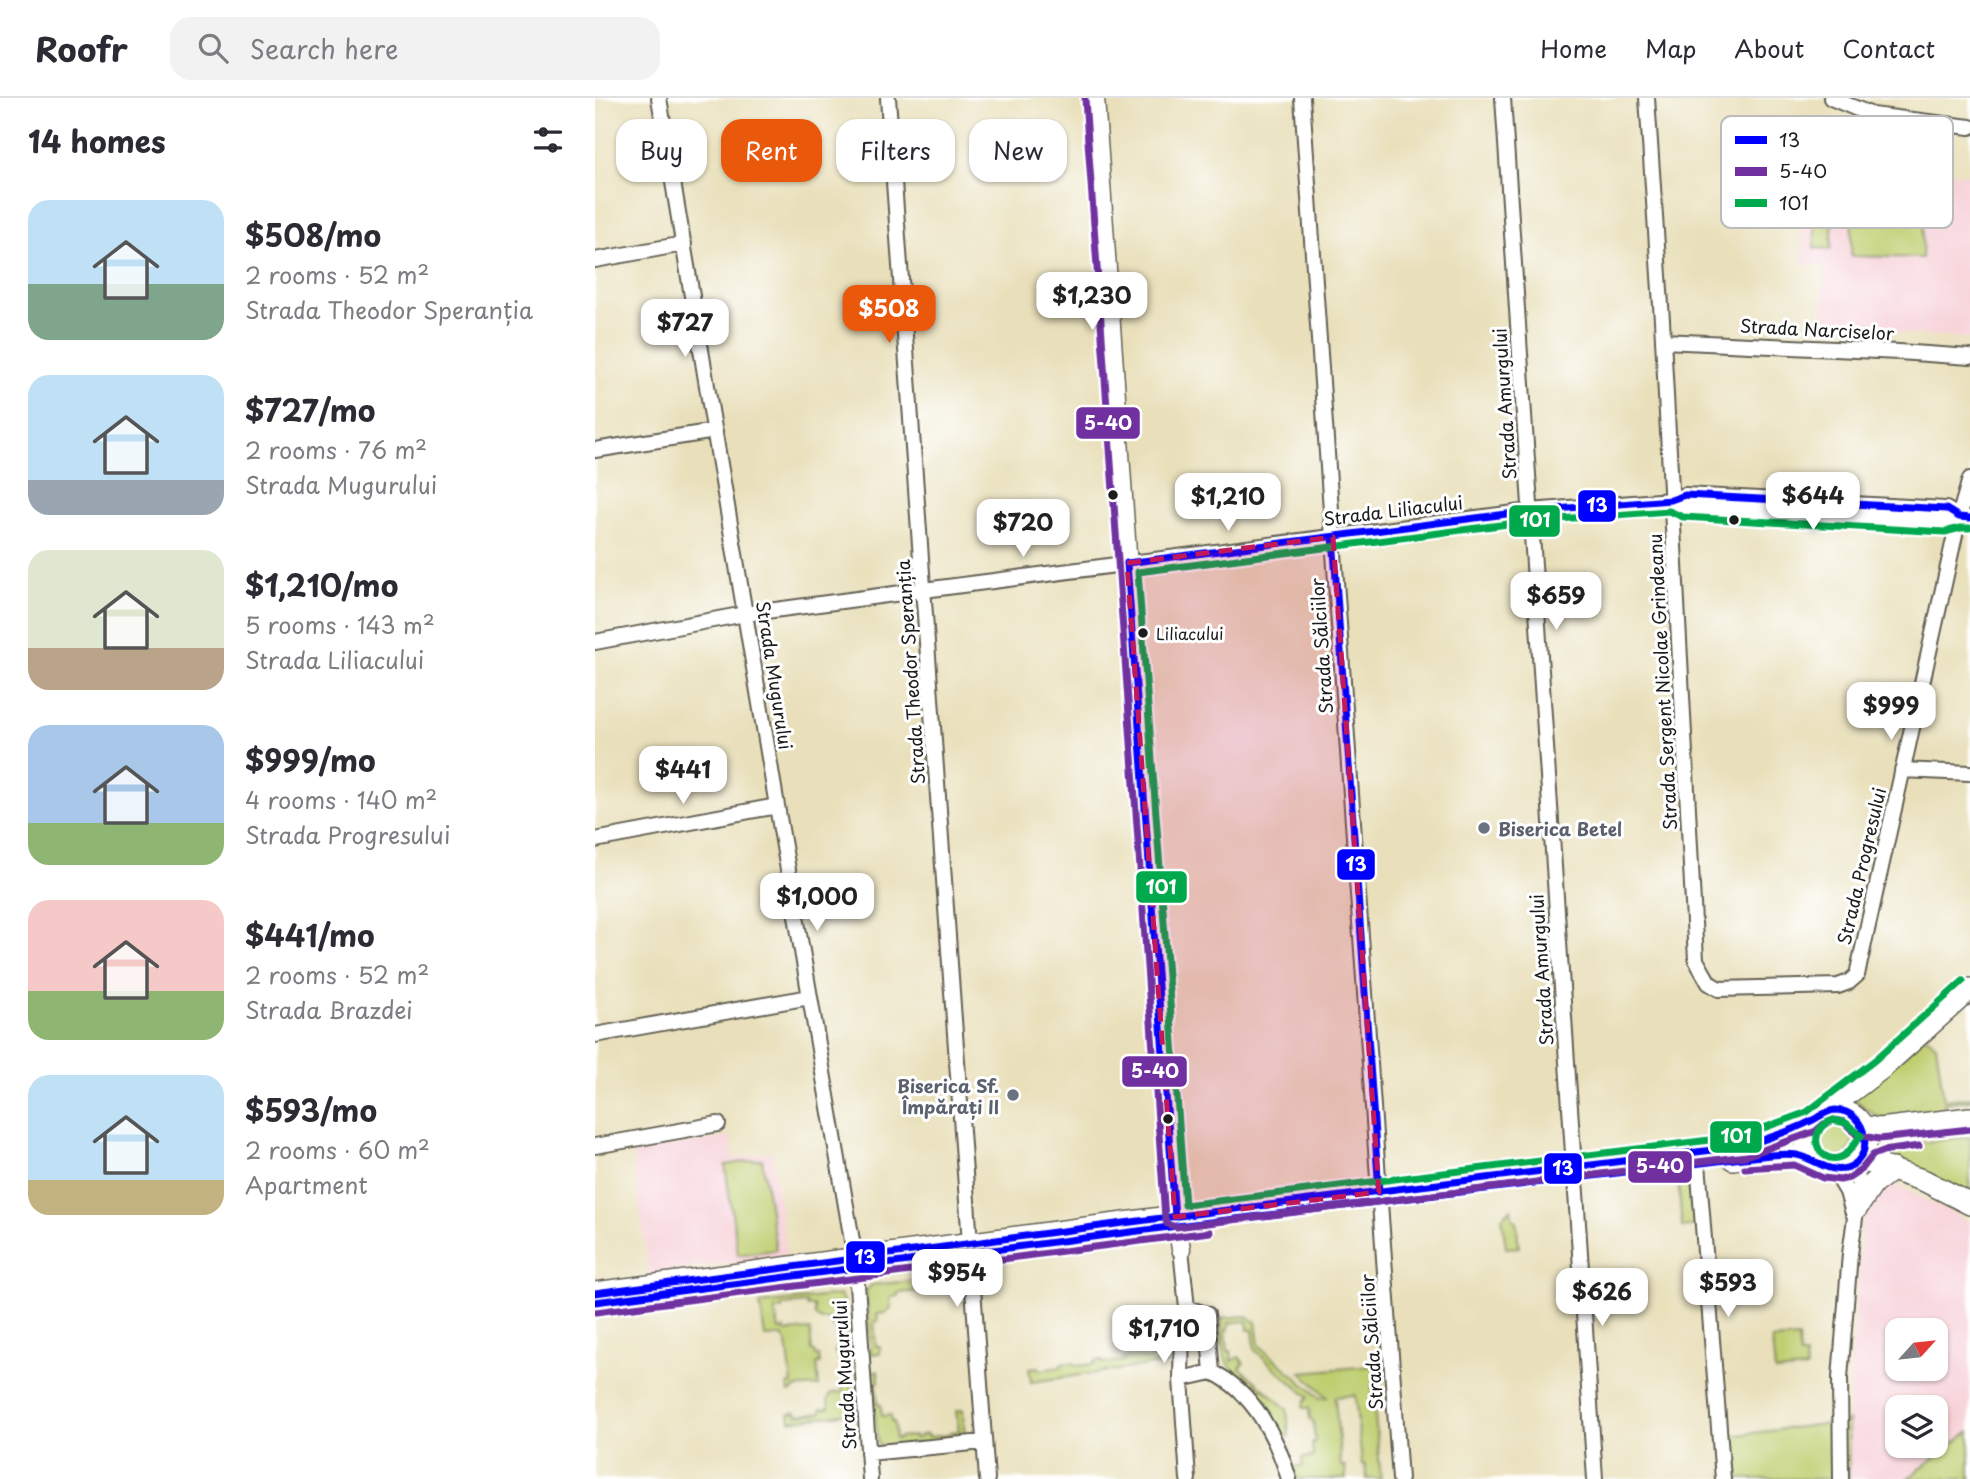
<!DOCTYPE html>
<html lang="en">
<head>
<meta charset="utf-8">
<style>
  body { margin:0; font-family:"Playpen Sans",sans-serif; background:#f2f2f3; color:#2b2b33; height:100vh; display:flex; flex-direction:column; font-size:26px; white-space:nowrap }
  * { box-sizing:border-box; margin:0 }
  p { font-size:23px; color:#7c7c81 }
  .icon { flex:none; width:38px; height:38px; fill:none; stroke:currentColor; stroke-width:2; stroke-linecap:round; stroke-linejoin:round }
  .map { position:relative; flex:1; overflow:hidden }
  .panel { display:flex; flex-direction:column; background:#fff; width:595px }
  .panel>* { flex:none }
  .top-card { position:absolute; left:21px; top:21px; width:665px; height:63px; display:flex; gap:14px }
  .needle { width:46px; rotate:63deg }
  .fabs { position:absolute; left:1290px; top:1220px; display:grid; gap:14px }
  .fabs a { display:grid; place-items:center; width:63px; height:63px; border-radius:14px; background:#fff; box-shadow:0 2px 5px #0004; font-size:35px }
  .price { position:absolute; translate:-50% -60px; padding:0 16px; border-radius:14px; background:#fff; color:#222; font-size:23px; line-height:46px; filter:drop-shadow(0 2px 4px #0008) }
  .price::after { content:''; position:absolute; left:50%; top:42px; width:21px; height:16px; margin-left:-10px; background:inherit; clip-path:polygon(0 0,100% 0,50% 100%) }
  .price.on { background:#ea580c; color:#fff }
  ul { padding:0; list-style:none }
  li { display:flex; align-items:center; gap:21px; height:175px; padding:0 28px }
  li span { display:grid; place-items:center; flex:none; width:196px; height:140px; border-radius:21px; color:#555 }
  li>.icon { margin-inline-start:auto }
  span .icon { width:84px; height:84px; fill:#fffc; stroke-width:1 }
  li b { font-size:30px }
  h2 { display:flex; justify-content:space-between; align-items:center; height:84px; padding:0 28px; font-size:30px }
  .tag { padding:0 24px; border-radius:21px; background:#fff; box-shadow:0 2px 5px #0004; font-size:24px; line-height:63px }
  .tag.on { background:#ea580c; color:#fff }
  header { display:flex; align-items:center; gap:42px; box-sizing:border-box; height:98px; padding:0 35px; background:#fff; border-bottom:2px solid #e1e1e2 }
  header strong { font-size:33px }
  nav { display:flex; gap:38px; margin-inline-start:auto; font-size:24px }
  .search { width:490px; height:63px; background:#f2f2f3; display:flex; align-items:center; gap:18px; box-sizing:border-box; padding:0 24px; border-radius:21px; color:#7c7c81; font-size:26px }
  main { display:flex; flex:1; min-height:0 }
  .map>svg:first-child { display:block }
</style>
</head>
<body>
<header>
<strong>Roofr</strong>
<div class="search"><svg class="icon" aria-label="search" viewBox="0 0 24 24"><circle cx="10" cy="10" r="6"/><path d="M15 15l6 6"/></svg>Search here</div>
<nav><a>Home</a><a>Map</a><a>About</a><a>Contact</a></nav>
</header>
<main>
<section class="panel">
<h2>14 homes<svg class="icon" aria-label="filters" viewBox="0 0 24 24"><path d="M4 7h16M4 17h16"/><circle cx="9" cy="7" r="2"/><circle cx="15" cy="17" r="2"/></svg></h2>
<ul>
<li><span style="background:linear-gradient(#bfe0f5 60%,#7fa58c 0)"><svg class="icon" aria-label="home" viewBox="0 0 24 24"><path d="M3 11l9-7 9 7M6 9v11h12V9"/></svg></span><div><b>$508/mo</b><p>2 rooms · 52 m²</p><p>Strada Theodor Speranția</p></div></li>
<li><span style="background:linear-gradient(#bfe0f5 75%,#9aa5b1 0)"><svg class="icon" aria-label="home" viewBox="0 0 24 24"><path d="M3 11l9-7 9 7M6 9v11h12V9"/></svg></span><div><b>$727/mo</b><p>2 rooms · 76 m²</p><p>Strada Mugurului</p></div></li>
<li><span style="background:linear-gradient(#dfe7d0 70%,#b9a48a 0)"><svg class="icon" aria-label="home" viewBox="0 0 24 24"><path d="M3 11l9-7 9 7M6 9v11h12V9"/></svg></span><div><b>$1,210/mo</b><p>5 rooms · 143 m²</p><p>Strada Liliacului</p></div></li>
<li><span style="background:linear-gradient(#a9c7e8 70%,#8fb573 0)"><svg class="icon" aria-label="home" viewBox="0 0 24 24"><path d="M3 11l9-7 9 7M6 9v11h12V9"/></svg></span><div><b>$999/mo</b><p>4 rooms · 140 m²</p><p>Strada Progresului</p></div></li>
<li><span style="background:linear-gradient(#f6c9c9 65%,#8fb573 0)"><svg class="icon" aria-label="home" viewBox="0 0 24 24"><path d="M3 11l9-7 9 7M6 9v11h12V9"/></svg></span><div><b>$441/mo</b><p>2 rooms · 52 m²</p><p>Strada Brazdei</p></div></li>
<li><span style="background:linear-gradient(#bfe0f5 75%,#c2b280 0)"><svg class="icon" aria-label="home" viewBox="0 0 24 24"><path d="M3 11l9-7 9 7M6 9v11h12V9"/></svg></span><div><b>$593/mo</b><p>2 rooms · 60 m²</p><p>Apartment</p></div></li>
</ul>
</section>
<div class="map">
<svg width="1375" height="1381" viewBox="0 0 1375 1381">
  <rect width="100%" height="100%" fill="#fff"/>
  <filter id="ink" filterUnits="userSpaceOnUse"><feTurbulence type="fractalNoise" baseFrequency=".0143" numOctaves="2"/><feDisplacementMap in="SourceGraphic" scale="14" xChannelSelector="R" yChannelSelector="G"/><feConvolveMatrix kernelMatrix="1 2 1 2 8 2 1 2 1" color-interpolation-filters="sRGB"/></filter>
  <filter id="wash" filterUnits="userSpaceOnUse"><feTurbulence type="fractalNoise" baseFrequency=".00686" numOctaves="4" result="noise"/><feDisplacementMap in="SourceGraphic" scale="28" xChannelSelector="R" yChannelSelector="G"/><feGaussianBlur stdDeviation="1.57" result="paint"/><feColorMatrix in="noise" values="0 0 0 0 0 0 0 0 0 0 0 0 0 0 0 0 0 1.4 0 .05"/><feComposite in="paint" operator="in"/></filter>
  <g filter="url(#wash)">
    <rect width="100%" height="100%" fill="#e9e0bb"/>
    <path fill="#f6cfd6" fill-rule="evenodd" d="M 1212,55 L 1375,77 L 1375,241 L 1227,228 L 1229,168 L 1206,166 Z
      M 135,1038 L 139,1061 L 176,1053 L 192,1157 L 54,1176 L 37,1055 Z
      M 1298,1085 L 1375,1124 L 1375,1333 L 1312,1381 L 1254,1381 L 1253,1306 L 1268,1109 L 1291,1086 ZM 1302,1232 L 1340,1232 L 1340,1270 L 1302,1270 ZM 1302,1309 L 1340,1309 L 1340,1348 L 1302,1348 Z"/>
    <path fill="#bfce70" stroke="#6e7546" stroke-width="2" d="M 1304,110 L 1331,111 L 1331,125 L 1328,125 L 1327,160 L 1256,158 L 1257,123 L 1304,124 Z
      M 1221,119 L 1238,120 L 1236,151 L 1219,150 Z
      M 1330,938 L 1341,946 L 1349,1002 L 1375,999 L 1375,1002 L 1349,1005 L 1350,1012 C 1336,1014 1298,1023 1287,1020 C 1276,1017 1268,1006 1258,1001 Z
      M1222 1042a18 18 0 1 1 36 0a18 18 0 1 1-36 0Z
      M 1375,1039 L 1375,1100 L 1294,1063 C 1303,1042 1354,1042 1375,1039 Z
      M 167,1061 L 181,1152 L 143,1157 L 130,1067 Z
      M 1097,1082 L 1102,1127 L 1087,1129 L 1083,1083 Z
      M 916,1111 L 918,1122 L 921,1122 L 924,1149 L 911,1150 L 907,1119 Z
      M 367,1178 L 368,1192 L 361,1192 L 360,1190 L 338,1192 L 337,1194 L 326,1195 L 325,1193 L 303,1195 L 303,1198 L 295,1199 L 296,1209 L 292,1215 L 282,1216 L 283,1223 L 279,1224 L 281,1248 L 285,1248 L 285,1256 L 276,1256 L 271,1193 L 276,1187 Z
      M 245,1197 L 248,1203 L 259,1313 L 255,1315 L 195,1323 L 194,1315 L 201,1314 L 202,1317 L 226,1315 L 226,1311 L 234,1310 L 233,1301 L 237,1295 L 248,1294 L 247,1286 L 250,1285 L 248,1264 L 246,1263 L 245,1257 L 241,1257 L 240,1252 L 243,1251 L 241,1229 L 237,1229 L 236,1221 L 226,1222 L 220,1218 L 219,1208 L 212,1209 L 211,1205 L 187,1208 L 187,1211 L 180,1212 L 184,1232 L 189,1231 L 190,1234 L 215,1232 L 217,1253 L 220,1254 L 221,1258 L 224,1258 L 225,1266 L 222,1266 L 224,1288 L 199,1290 L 199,1293 L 194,1294 L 192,1287 L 197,1286 L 192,1245 L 187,1238 L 170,1239 L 165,1206 Z
      M 652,1218 L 661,1224 L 664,1247 L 725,1300 L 732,1299 L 706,1274 L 787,1267 L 788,1285 L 777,1286 L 786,1381 L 772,1381 L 770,1367 L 767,1366 L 760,1297 L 740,1299 L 746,1368 L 750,1368 L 751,1381 L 702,1381 L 697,1369 L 708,1368 L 707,1360 L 718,1359 L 717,1345 L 720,1344 L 718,1322 L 715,1322 L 714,1310 L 708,1310 L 708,1306 L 713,1299 L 660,1252 L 658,1232 L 653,1232 L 652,1223 L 634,1225 L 634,1231 L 631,1232 L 633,1253 L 636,1253 L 637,1263 L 644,1259 L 649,1265 L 645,1270 L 692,1311 L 694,1338 L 687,1339 L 673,1307 L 674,1305 L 653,1284 L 651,1285 C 624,1261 628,1254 626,1220 Z
      M 1203,1240 L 1205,1258 L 1210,1258 L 1211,1271 L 1180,1274 L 1177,1242 Z
      M 566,1255 L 572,1255 L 573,1265 L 436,1284 L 434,1270 L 444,1269 L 445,1272 L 466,1269 L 466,1266 L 479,1265 L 480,1268 L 499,1266 L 499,1263 L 507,1262 L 508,1265 L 529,1263 L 529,1260 L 547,1258 L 548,1261 L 566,1259 Z
      M 276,1273 L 283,1273 L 284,1284 L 281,1285 L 283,1307 L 286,1307 L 287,1318 L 296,1317 L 296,1323 L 299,1324 L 300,1341 L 304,1341 L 304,1339 L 319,1338 L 319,1340 L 325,1339 L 325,1337 L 332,1336 L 332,1339 L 354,1337 L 355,1334 L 364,1333 L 361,1313 L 368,1312 L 370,1342 L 288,1348 L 283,1346 Z
      M 1253,1323 L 1254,1381 L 1137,1381 L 1134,1338 Z
      M 1375,1333 L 1375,1381 L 1312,1381 Z"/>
  </g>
  <g filter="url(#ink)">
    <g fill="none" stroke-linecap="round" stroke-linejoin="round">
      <g stroke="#646154" stroke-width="18">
        <path id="minor" d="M 64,0 L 182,708 L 260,1160
          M 293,0 L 375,1145
          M 707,0 L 784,1094
          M 908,0 L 979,1070
          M 1052,0 L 1067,222 L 1101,862 L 1114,885 L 1124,891 L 1243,888 L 1254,884 L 1262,877 L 1364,419 L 1375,381
          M 1236,0 L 1277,17 L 1375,29
          M 0,162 L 89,146
          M 1068,243 L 1304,254 L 1375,259
          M 0,352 L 120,333
          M 1076,402 L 1089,409 L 1350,424 L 1364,419
          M 0,544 L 150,516 L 329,492 L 935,413 L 1076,402 L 1090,397 L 1351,411 L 1364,419 L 1375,420
          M 1307,672 L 1375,675
          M 0,742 L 182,708
          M 0,937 L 215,899
          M 0,1048 L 123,1026
          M 1103,1065 L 1128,1381
          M 1239,1072 L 1252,1094 L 1258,1115
          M 980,1080 L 1000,1381
          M 785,1105 L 805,1381
          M 586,1151 L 592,1210 L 587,1223 L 586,1281 L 593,1381
          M 261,1171 L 275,1381
          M 377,1177 L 392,1381
          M 592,1210 L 612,1216 L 617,1274 C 658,1293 682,1340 694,1381
          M 586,1281 L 617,1274
          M 273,1355 L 389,1344
          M 1246,1381 L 1245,1280 L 1255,1156 L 1264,1091 L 1261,1064"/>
      </g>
      <g stroke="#646154" stroke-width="21">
        <path id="tertiary" d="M 500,0 L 577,1095 L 586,1151"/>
      </g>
      <g stroke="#646154" stroke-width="24">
        <path id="primary" d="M1211 1042a30 30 0 1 1 60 0a30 30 0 1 1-60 0Z
          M 1230,1013 L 1287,970 L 1375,891
          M 1267,1028 L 1285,1031 L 1375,1020
          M 1138,1061 C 1164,1058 1194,1052 1220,1063
          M 1264,1061 L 1330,1083 L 1375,1106
          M 1261,1111 L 1278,1086 L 1298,1071
          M 0,1195 L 559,1121 L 1150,1048 L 1217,1023"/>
      </g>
      <use href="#minor" stroke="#fff" stroke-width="14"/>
      <use href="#tertiary" stroke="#fff" stroke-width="18"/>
      <use href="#primary" stroke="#fff" stroke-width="21"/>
      <g stroke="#fff" stroke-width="12">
        <path id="bus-1" d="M 738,439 L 784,1094
          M 580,1119 L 532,465 L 935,413 L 1076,402 L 1090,397 L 1351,411 L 1364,419 L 1375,420
          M 0,1195 L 559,1121 L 1150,1048 C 1172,1040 1195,1034 1216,1023 C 1225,1019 1230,1013 1240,1012 C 1274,1012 1282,1064 1248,1071 C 1232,1074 1218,1060 1202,1057 C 1185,1054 1166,1059 1148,1060 L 582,1128 L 0,1204"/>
      </g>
      <g stroke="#fff" stroke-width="12">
        <path id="bus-2" d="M 490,1 L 570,1120 L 572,1126 L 581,1129 L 1151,1058 L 1221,1033 L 1229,1026 L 1239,1022 L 1249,1024 L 1262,1037 L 1284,1041 L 1375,1031
          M 1150,1070 L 1199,1067 L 1228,1080 L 1245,1082 L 1254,1080 L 1266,1072 L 1278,1057 L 1288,1053 L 1324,1048
          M 1,1214 L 615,1134"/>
      </g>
      <g stroke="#fff" stroke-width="12">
        <path id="bus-3" d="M 1368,883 L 1280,962 L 1212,1014 L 1147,1038 L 590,1107 L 543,474 L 936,423 L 1074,413 L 1088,419 L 1350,434 L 1365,430 L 1374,430
          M 1238,1022 L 1251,1025 L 1266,1038 C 1258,1045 1256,1055 1246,1059 C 1223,1068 1209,1032 1238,1022 Z"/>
      </g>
      <use href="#bus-1" stroke="#00f" stroke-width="7"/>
      <use href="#bus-2" stroke="#7030a0" stroke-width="7"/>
      <use href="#bus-3" stroke="#01a94d" stroke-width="7"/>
    </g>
  </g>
  <path fill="#c2185b" fill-opacity="0.2" stroke="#c2185b" stroke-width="5" stroke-dasharray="14 9" stroke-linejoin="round" d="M 738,439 L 784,1094 L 580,1119 L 532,465 Z"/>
  <g fill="#1c1c1c" stroke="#fff" stroke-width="2.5">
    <circle cx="518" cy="397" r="6"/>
    <circle cx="1139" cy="422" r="6"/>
    <circle cx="548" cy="535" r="6"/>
    <circle cx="573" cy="1021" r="6"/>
  </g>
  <g fill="#6b7280" stroke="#fff" stroke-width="2.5">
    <circle cx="889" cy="730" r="7"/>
    <circle cx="418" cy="997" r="7"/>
  </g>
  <g text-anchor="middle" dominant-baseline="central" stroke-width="6" stroke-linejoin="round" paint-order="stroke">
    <g font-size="16" fill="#1c1c1c" stroke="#fff" text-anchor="start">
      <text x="561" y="535">Liliacului</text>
    </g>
    <g font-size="18" fill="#1c1c1c" stroke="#fff">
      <text transform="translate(1222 231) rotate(3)">Strada Narciselor</text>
      <text transform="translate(909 306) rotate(-94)">Strada Amurgului</text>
      <text transform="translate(798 412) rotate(-7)">Strada Liliacului</text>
      <text transform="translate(726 548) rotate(-94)">Strada Sălciilor</text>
      <text transform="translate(315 574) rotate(-94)">Strada Theodor Speranția</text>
      <text transform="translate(180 577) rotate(81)">Strada Mugurului</text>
      <text transform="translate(1067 584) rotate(-93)">Strada Sergent Nicolae Grindeanu</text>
      <text transform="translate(1266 768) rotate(-77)">Strada Progresului</text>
      <text transform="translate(946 872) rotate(-94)">Strada Amurgului</text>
      <text transform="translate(776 1244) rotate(-94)">Strada Sălciilor</text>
      <text transform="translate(249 1277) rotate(-94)">Strada Mugurului</text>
    </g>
    <g font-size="18" font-weight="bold" fill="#5b616d" stroke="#fff" text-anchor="start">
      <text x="903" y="730">Biserica Betel</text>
      <text x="404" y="987" text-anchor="end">Biserica Sf.<tspan x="404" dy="21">Împărați II</tspan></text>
    </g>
  </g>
  <rect x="1126" y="18" width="232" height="112" rx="10" fill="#fff" stroke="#bbb" stroke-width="2"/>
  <rect x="1140" y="38" width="32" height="8" fill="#00f"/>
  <rect x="1140" y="69" width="32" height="9" fill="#7030a0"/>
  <rect x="1140" y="101" width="32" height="8" fill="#01a94d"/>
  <g font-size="19" fill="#1c1c1c">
    <text x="1184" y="49">13</text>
    <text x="1184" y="80">5-40</text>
    <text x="1184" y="112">101</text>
  </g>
  <g stroke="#fff" stroke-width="2.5">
    <rect x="480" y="308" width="66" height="34" rx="7" fill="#7030a0"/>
    <rect x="982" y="391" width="40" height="34" rx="7" fill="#00f"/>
    <rect x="913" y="406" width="53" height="34" rx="7" fill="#01a94d"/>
    <rect x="741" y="750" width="40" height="33" rx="7" fill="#00f"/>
    <rect x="540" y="772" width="53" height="34" rx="7" fill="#01a94d"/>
    <rect x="526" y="957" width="67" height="33" rx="7" fill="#7030a0"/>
    <rect x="1114" y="1022" width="54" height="34" rx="7" fill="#01a94d"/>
    <rect x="1032" y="1052" width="66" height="34" rx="7" fill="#7030a0"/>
    <rect x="948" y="1054" width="40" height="33" rx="7" fill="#00f"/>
    <rect x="250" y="1142" width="41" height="34" rx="7" fill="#00f"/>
  </g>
  <g font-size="19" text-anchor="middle" font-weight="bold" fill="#fff">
    <text x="513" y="332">5-40</text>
    <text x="1002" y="414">13</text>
    <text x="940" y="429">101</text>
    <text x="761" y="773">13</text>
    <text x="566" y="796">101</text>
    <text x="560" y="980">5-40</text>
    <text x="1141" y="1045">101</text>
    <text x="1065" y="1075">5-40</text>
    <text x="968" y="1077">13</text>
    <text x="270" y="1166">13</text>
  </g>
</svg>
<div class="fabs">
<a><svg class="needle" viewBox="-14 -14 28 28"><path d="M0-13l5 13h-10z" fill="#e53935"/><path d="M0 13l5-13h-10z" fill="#7c7c81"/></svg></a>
<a><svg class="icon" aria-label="layers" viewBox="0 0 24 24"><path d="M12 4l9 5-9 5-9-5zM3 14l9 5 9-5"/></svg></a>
</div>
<b class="price" style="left:497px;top:234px">$1,230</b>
<b class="price on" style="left:294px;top:247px">$508</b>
<b class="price" style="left:90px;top:261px">$727</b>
<b class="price" style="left:1218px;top:434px">$644</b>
<b class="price" style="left:633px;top:435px">$1,210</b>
<b class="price" style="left:428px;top:461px">$720</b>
<b class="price" style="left:961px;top:534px">$659</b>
<b class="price" style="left:1296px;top:644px">$999</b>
<b class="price" style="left:88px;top:708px">$441</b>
<b class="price" style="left:222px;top:835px">$1,000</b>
<b class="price" style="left:362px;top:1211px">$954</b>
<b class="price" style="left:1133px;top:1221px">$593</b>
<b class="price" style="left:1007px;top:1230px">$626</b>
<b class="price" style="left:569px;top:1267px">$1,710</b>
<div class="top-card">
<a class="tag">Buy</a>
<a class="tag on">Rent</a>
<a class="tag">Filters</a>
<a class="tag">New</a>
</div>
</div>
</main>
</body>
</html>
